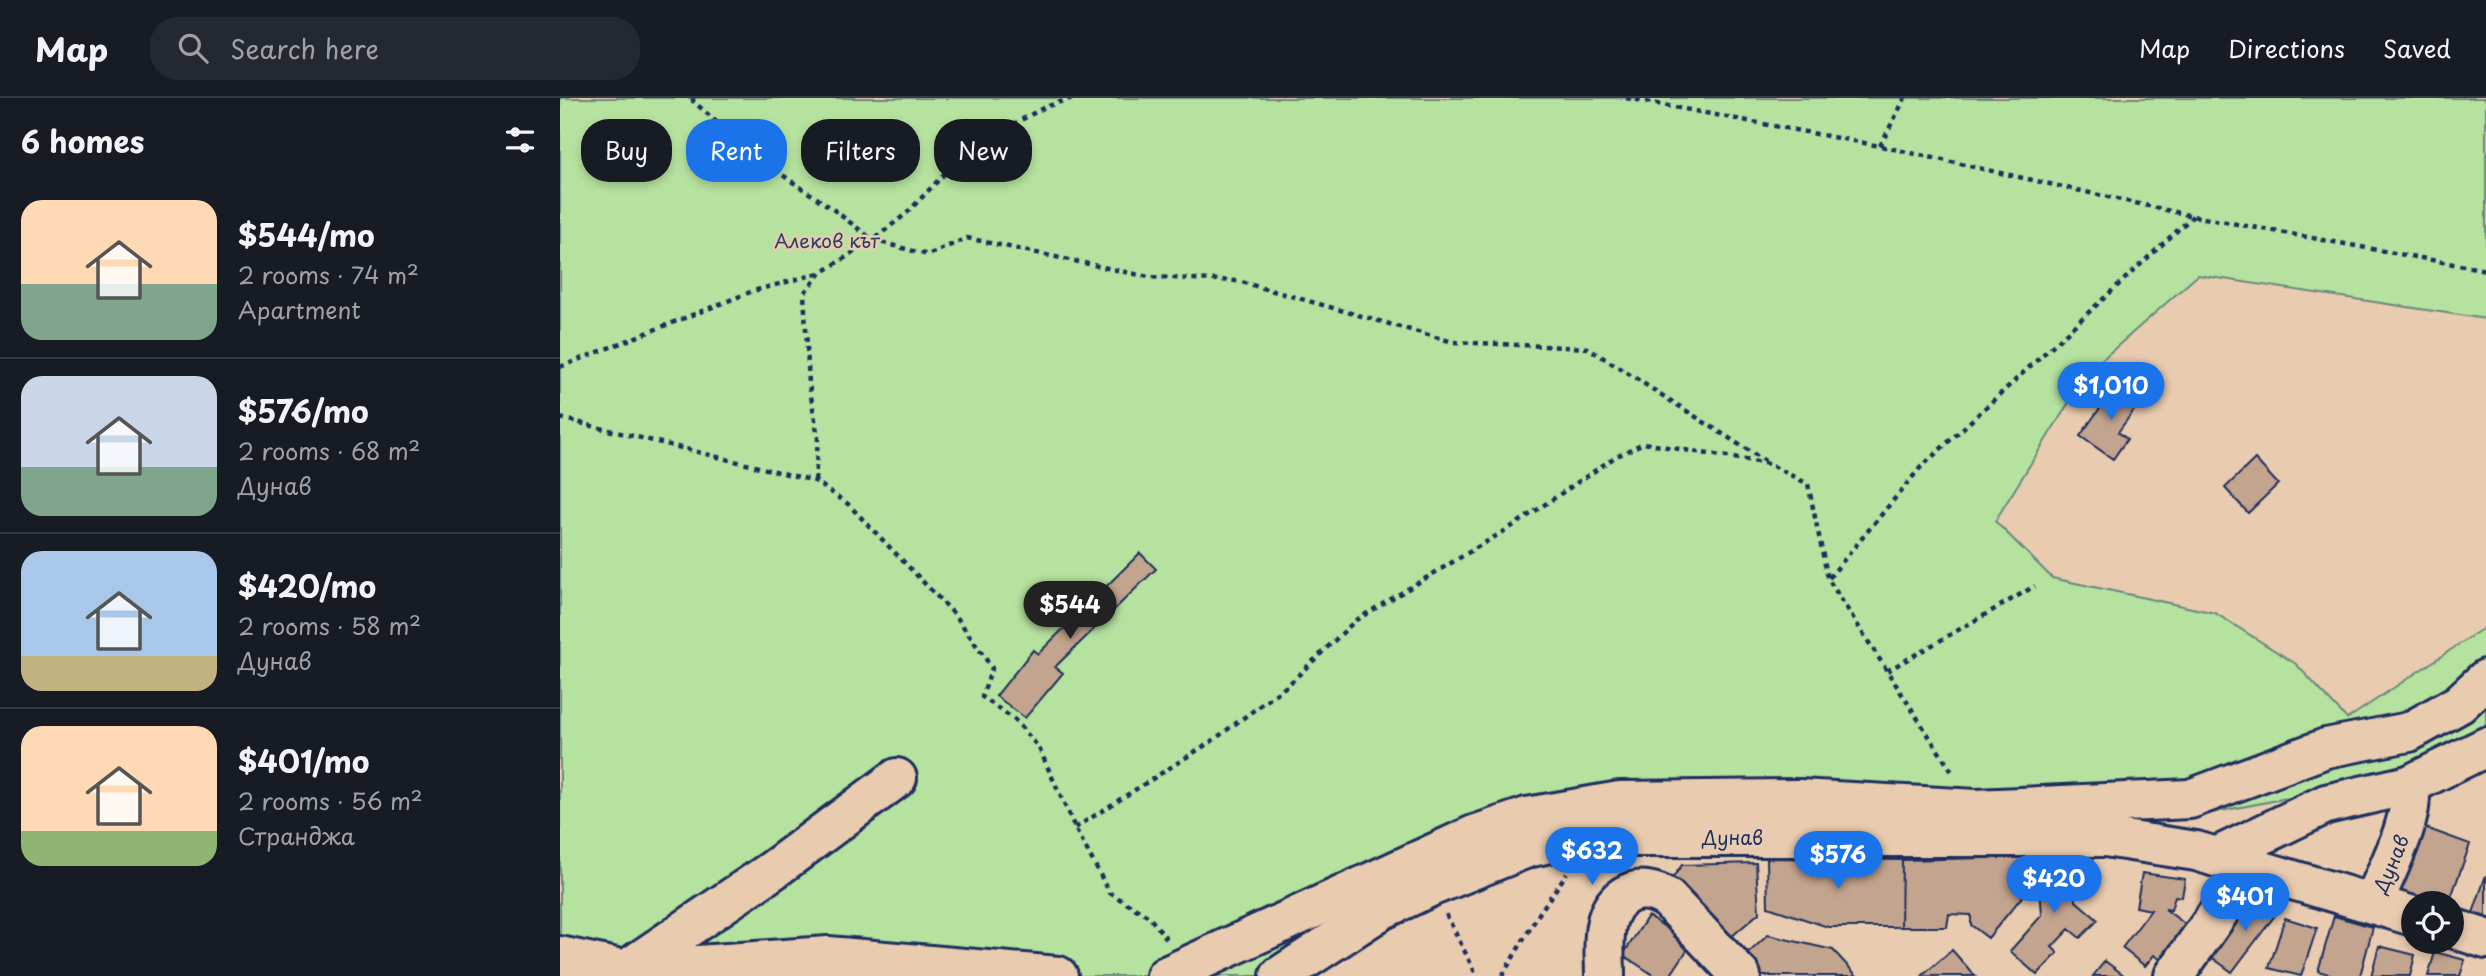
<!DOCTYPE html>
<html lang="en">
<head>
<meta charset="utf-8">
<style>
  body { margin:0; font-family:"Playpen Sans",sans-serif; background:#242831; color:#f1f3f6; height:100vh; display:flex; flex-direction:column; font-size:26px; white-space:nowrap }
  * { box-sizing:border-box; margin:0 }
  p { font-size:23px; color:#9ea1a6 }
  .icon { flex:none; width:38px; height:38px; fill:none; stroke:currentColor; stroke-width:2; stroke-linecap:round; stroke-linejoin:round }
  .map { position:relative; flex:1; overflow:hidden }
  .details { display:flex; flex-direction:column; background:#171b24; width:560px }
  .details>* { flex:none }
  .guide { position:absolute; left:21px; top:21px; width:665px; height:63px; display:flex; gap:14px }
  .buttons { position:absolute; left:1841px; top:793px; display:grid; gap:14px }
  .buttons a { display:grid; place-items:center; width:63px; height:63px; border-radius:50%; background:#171b24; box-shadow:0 4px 10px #0003; font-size:35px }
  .price { position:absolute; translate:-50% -60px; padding:0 16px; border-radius:24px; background:#1a73e8; color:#fff; font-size:23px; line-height:46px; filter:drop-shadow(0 2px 4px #0008) }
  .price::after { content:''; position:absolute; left:50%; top:42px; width:21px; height:16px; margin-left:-10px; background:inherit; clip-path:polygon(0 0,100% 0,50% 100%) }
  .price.current { background:#222; color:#fff }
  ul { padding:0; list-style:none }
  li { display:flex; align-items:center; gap:21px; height:175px; padding:0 21px }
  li+li { border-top:2px solid #363941 }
  li span { display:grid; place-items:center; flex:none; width:196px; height:140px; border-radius:21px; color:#555 }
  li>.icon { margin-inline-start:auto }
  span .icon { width:84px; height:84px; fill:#fffc; stroke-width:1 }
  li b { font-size:30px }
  h2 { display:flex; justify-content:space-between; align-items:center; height:84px; padding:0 21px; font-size:30px }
  .chip { padding:0 24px; border-radius:28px; background:#171b24; box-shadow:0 4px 10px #0003; font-size:24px; line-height:63px }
  .chip.current { background:#1a73e8; color:#fff }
  header { display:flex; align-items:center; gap:42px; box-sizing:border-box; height:98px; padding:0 35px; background:#171b24; border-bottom:2px solid #363941 }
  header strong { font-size:33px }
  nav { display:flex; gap:38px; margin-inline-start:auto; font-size:24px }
  .search { width:490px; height:63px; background:#242831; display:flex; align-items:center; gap:18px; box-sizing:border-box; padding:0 24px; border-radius:28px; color:#9ea1a6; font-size:26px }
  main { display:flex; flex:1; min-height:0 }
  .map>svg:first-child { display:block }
</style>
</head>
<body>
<header>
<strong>Map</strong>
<div class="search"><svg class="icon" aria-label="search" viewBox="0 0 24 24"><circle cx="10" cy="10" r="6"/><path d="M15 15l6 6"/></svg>Search here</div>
<nav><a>Map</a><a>Directions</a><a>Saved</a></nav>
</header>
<main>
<section class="details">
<h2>6 homes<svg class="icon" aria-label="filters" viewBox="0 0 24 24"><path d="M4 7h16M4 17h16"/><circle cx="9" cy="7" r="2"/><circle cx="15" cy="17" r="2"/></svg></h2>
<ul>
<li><span style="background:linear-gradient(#ffd9b3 60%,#7fa58c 0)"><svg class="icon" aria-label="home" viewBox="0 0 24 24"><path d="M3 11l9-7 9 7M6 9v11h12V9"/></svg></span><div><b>$544/mo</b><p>2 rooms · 74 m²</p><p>Apartment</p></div></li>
<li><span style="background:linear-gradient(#c9d6e8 65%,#7fa58c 0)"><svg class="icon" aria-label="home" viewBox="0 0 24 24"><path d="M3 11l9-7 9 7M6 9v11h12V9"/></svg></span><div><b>$576/mo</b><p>2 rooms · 68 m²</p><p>Дунав</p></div></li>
<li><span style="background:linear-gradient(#a9c7e8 75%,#c2b280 0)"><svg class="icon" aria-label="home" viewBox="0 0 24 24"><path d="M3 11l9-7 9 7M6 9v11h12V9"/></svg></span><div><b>$420/mo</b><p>2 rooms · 58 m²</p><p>Дунав</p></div></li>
<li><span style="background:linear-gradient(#ffd9b3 75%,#8fb573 0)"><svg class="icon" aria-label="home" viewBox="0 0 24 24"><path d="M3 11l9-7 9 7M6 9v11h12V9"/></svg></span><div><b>$401/mo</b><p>2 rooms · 56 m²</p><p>Странджа</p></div></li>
</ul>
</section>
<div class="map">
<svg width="1926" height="878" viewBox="0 0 1926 878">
  <rect width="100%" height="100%" fill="#e9ccb0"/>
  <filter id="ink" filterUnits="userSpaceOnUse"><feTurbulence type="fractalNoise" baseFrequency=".0143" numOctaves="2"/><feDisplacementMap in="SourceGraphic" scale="14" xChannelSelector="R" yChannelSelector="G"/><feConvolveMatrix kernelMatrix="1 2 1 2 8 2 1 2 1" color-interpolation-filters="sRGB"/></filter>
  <g filter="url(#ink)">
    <path fill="#b6e29f" stroke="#68887e" stroke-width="2" d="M 0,0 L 1926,0 L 1926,221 L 1638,177 L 1528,274 L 1435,423 L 1492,480 L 1655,515 L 1736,566 L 1787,621 L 1925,529 L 1926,525 L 1926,629 L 1820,682 L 1615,722 L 1070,734 L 767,837 L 698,878 L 0,878 Z"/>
    <path fill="#c3a48e" stroke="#1b2f5e" stroke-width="2" d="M 1558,285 L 1581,303 L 1558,334 L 1567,341 L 1553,361 L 1520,338 Z
      M 1695,361 L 1718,386 L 1688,415 L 1665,390 Z
      M 580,455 L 596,471 L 495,569 L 503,575 L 465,620 L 436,598 L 473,552 L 478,556 Z
      M 1863,729 L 1910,746 L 1889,805 L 1870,805 L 1839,794 Z
      M 1466,759 L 1466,794 L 1428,840 L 1411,827 L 1411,817 L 1389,816 L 1387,829 L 1341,829 L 1342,762 Z
      M 1207,760 L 1342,762 L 1341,829 L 1268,829 L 1208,809 Z
      M 1514,761 L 1516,803 L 1538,822 L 1520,840 L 1509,831 L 1492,849 L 1498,855 L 1477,877 L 1450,853 L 1482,817 L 1478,762 Z
      M 1196,765 L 1199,815 L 1165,844 L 1109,785 L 1122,767 Z
      M 1582,775 L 1625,781 L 1622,799 L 1615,798 L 1611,812 L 1605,811 L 1630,830 L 1604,864 L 1594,857 L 1585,868 L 1562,850 L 1591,812 L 1576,809 Z
      M 1926,777 L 1926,819 L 1913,815 Z
      M 1698,796 L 1719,812 L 1672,874 L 1650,858 Z
      M 1088,818 L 1131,846 L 1110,878 L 1095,878 L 1063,857 Z
      M 1774,818 L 1813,829 L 1800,878 L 1776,878 L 1758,873 Z
      M 1725,820 L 1757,830 L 1741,878 L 1709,870 Z
      M 1208,837 L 1273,852 L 1297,878 L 1202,878 L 1184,859 Z
      M 1819,848 L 1855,857 L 1850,878 L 1811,878 Z
      M 1392,852 L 1415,878 L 1362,878 Z
      M 1875,854 L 1905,862 L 1900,878 L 1868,878 Z
      M 1545,863 L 1565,878 L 1533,878 Z"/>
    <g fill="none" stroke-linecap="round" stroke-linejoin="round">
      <g stroke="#1b2f5e" stroke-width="44">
        <g id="minor">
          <path d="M 1656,759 L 1766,706 L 1849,687 L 1926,649"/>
          <path id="s1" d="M 1813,806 C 1825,775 1856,720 1849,687"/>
          <path d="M 1892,830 L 1926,841"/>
          <path d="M 0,858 L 66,872 L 268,858 L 498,878"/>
          <path d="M 66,872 L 213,772 L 337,680"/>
          <path d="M 606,878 L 914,737 L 967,719 L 1060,703 L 1239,701 L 1416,711 L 1630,701 L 1766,650 L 1849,634 L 1899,606 L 1926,581"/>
          <path id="s2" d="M 720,878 L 821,812 L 872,788 L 967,750 L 999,743 L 1043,739 L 1545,739 L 1636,753 L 1853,818"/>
          <path d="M 1045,878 C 1045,862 1043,844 1046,828 C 1052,795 1080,783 1108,801 L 1181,878"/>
          <path d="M 1614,878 L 1690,770"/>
        </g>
      </g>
      <path stroke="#1b2f5e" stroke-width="4.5" stroke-dasharray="5 5" stroke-linecap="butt" d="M 133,0 L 133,3 L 197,60 L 270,109 L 313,142 L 368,157 L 407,140 L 589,179 L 678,183 L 893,244 L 1028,250 L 1205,363
        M 1066,0 L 1320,48 L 1633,118 L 1926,172
        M 1320,48 L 1345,0
        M 0,269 L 193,193 L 260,175
        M 0,320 L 255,383 L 288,406 L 396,518 L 432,570 L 422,599 L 455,622 L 479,650 L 515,730 L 550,795 L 589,819 L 607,841
        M 255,383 L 258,340 L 249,286 L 244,195 L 261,175 L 313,142 L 347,115 L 409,50 L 485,9 L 512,0
        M 1269,480 L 1360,370 L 1633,118
        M 1327,573 L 1475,488
        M 515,730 L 652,643 L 728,587 L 796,522 L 956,426 L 1055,359 L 1083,345 L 1209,366 L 1248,386 L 1268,481 L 1394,677
        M 886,816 L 917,878
        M 942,878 L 980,814 L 1007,775"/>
      <use href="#minor" stroke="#e9ccb0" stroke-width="38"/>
    </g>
  </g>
  <g text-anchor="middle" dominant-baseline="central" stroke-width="5" stroke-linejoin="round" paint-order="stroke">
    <g font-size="19" fill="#2a4164" stroke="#e9ccb0">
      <text x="267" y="142">Алеков кът</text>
    </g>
    <g font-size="19" fill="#1b2f5e" stroke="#e9ccb0">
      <text stroke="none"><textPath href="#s2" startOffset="486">Дунав</textPath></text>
      <text stroke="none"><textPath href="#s1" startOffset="44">Дунав</textPath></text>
    </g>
  </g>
</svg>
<div class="buttons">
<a><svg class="icon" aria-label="locate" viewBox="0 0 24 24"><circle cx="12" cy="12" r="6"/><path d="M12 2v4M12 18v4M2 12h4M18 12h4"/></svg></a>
</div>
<b class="price" style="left:1551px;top:324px">$1,010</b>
<b class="price current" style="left:510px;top:543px">$544</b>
<b class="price" style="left:1032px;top:789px">$632</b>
<b class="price" style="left:1278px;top:793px">$576</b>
<b class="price" style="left:1494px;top:817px">$420</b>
<b class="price" style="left:1685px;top:835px">$401</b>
<div class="guide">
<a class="chip">Buy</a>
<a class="chip current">Rent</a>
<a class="chip">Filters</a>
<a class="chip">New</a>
</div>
</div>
</main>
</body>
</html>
